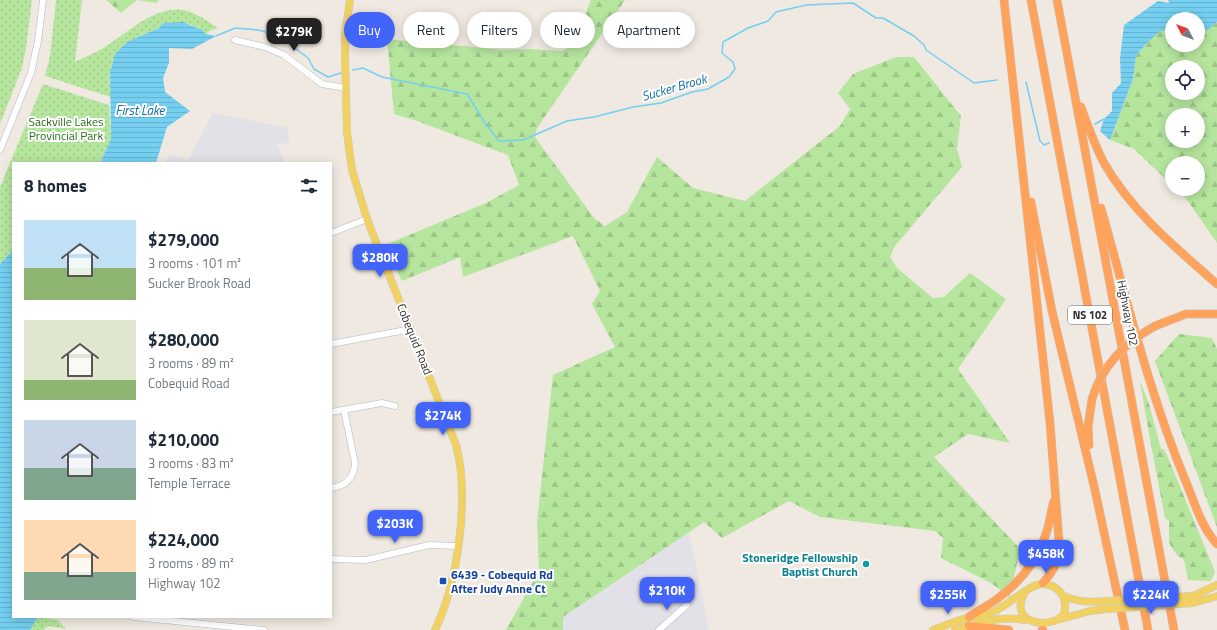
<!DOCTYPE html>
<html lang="en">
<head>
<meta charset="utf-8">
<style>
  body { margin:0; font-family:"Titillium Web",sans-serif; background:#f6f6f7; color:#1f2937; height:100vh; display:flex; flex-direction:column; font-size:15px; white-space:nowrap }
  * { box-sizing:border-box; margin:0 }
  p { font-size:13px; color:#747a83 }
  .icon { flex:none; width:22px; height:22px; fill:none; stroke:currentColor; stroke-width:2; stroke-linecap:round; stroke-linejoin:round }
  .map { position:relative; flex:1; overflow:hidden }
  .sheet { position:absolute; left:12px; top:162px; width:320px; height:456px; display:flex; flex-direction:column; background:#fff; border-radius:0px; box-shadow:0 2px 10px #0003 }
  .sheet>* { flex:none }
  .top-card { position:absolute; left:344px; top:12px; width:380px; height:36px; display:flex; gap:8px }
  .needle { width:26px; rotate:311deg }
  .controls { position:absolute; left:1165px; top:12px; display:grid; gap:8px }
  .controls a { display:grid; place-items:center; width:40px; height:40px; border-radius:50%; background:#fff; box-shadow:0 2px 10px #0003; font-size:20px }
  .price { position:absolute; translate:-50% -34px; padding:0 9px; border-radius:8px; background:#4264fb; color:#fff; font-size:13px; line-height:26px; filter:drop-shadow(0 1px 2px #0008) }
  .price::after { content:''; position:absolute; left:50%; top:24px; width:12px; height:9px; margin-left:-6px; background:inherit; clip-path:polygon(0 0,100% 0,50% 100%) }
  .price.selected { background:#222; color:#fff }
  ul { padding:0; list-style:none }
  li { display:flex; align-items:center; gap:12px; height:100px; padding:0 12px }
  li span { display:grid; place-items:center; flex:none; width:112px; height:80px; border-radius:0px; color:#555 }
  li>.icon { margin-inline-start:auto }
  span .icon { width:48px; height:48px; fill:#fffc; stroke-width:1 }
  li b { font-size:17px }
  h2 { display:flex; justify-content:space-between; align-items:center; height:48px; padding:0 12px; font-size:17px }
  .tag { padding:0 14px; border-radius:18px; background:#fff; box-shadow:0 2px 10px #0003; font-size:14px; line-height:36px }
  .tag.selected { background:#4264fb; color:#fff }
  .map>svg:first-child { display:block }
</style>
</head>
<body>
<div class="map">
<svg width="1217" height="630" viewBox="0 0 1217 630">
  <defs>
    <pattern id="green-dots" width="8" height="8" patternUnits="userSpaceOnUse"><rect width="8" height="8" fill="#b6e59e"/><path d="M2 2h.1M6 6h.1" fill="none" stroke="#9dc588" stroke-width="1.8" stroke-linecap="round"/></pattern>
    <pattern id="forest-firs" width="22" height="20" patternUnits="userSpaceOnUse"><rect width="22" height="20" fill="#b6e59e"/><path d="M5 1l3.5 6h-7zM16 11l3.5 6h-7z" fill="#9dc588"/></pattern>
    <pattern id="water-rules" width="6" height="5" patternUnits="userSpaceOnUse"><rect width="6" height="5" fill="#75cff0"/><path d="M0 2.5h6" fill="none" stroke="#66b2ce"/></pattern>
  </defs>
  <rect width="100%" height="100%" fill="#efe9e1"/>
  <path fill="#e3e1e8" d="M 213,113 L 288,128 L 289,143 L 277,144 L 285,163 L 165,163 L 168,155 L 188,160 Z
    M 689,532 L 709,630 L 563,630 L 562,617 Z"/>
  <path fill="url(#green-dots)" d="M 0,0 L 32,0 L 26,48 L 22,68 L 0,124 Z
    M 56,0 L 82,0 L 75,62 C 83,58 92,54 100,50 C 124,36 154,5 183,10 C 197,13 207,21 218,28 L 211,30 L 206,34 L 201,29 C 196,28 191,24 186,23 C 179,21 170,23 163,23 L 159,28 C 137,38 113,44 110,73 C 109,81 111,89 111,97 L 45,76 L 50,56 Z
    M 43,84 L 109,105 L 111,139 L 100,163 L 13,163 L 13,250 L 0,264 L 0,187 Z
    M 38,617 L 58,620 L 66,629 L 48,626 L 44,630 L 30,630 Z"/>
  <path fill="url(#forest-firs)" fill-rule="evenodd" d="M 106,0 L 159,0 L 156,3 L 137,0 L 121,13 Z
    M 591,0 L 625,0 L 537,128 L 535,137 L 594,218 L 605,226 L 627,212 L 657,157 L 693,188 L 745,201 L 840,126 L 850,109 L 838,93 L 853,74 L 896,57 L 914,57 L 961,116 L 957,149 L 962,167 L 895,246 L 890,257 L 897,268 L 933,298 L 944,297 L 970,273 L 1006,299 L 958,369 L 1010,443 L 968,434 L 934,457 L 1020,549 L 1010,597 L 991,583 L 941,558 L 943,538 L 935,531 L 820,517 L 789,501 L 722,538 L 704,522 L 563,617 L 563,630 L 506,630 L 539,571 L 537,522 L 553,375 L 615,347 L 592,304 L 600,291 L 573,236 L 463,277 L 460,257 L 402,281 L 385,245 L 486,203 L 519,185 L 508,155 L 417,121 L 394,114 L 387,39 L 504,50 L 530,49 L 562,51 L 573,45 Z
    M 1217,22 L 1217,243 L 1185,197 L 1177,189 L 1198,189 L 1198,163 L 1172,163 L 1172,185 L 1134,149 L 1110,140 L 1133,79 L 1136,56 L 1145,45 L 1159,31 L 1170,30 L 1172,45 L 1198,45 L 1198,35 L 1205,32 ZM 1172,67 L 1198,67 L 1198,93 L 1172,93 ZM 1172,115 L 1198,115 L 1198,141 L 1172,141 Z
    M 1179,334 L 1212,338 L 1217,349 L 1217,527 L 1155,361 Z
    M 1140,381 L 1149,404 L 1161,449 L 1164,449 C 1182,490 1198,531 1215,572 L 1211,581 L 1188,580 L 1184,560 L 1176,554 L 1169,543 L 1169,521 L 1165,518 L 1149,434 Z"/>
  <path fill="url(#water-rules)" d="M 1168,0 L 1217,0 L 1217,22 L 1205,32 L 1198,35 L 1198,19 L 1172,19 L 1172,37 L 1170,30 L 1160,31 L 1145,45 L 1136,56 L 1133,79 L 1110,140 L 1100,131 L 1104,119 L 1112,111 L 1112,93 L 1121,83 L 1120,58 L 1124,25 L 1158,1 L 1169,3 Z
    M 183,22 C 189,24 195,28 201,29 L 206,34 L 216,36 L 192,49 L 169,48 L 169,63 L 163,78 L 165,92 L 190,111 L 167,127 L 156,163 L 100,163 L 111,139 L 110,72 L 115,54 L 127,42 L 159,28 L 163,23 Z
    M 13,250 L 13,617 L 38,617 L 30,630 L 0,630 L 0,264 Z"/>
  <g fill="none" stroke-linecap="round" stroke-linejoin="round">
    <path stroke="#75cff0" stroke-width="1.5" d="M 216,36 L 235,28 L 258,30 L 278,35 L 308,58 L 314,69 L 328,77 L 341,73
      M 353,70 L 363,68 L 382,77 L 467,94 L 485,123 L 499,141 L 523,140 L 567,121 L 594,117 L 633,107 L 661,103 L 692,92 L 708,89 L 729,77 L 735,69 L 733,62 L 722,53 L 723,42 L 748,28 L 768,21 L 776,12 L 806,5 L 853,3 L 876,18 L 883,18 L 914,36 L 924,45 L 926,50 L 974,83 L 997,80
      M 1026,82 L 1040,141 L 1044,145 L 1049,143
      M 1095,124 L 1104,119"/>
    <g stroke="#b4b7c1" stroke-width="7">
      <path id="minor" d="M 235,40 L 265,47 L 284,55 L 322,84 L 346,88
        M 0,150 L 31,73 L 38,41 L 43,0
        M 331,233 L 367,219
        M 331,344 L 411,329
        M 331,412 L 382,403 L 395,406
        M 331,488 C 346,486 354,478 355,463 L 344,410
        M 331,559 L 366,560 L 429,545 L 458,546
        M 134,617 L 264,630
        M 659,630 L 687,605"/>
    </g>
    <g stroke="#c9c9c9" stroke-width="8">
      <path id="major" d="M 350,0 L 345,36 L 345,57 L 347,132 L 352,170 L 367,219 L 456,445 C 470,497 458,582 435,630
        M 1063,596 C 1078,602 1091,603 1107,601
        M 1193,596 L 1217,585
        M 1193,603 L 1217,596
        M 1061,619 L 1090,611 L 1107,609
        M 933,630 C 946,625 958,620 971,617 C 979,615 987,614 995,611 C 1008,605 1030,584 1042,584 C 1050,583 1059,589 1063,596 C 1065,601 1066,608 1064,614 C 1053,630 1006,625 1025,592
        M 955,630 C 978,623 1001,615 1024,620"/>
    </g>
    <g stroke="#c9c9c9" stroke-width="9">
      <path id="highway" d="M 1004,0 L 1050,423 L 1059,541 C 1059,560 1056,568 1043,583
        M 1031,0 L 1148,630
        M 1057,0 C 1098,210 1134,420 1174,630
        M 1081,107 C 1088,126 1095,146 1104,163 C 1132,212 1176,248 1217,284
        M 1031,202 L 1052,311 L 1094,486 L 1125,630
        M 1101,208 C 1127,300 1149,393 1186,482 C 1195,503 1201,527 1217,544
        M 1155,326 L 1186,314 L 1217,314
        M 1089,445 L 1088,427 L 1092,399
        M 969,617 C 980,609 992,604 1002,595 C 1023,579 1039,556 1047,531 C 1050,521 1051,510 1054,501
        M 969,626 L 1009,630
        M 1042,630 L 1043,630"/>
    </g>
    <use href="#minor" stroke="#fff" stroke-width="6"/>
    <use href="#major" stroke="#f2d163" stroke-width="7"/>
    <use href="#highway" stroke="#ffa35c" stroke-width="8"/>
    <g stroke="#c9c9c9" stroke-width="8" stroke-linecap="butt">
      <path id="major-bridge" d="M 1107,601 L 1193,596
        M 1107,609 L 1193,603"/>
    </g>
    <g stroke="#c9c9c9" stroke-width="9" stroke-linecap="butt">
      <path id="highway-bridge" d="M 1092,399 C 1102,366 1124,343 1155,326"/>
    </g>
    <use href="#major-bridge" stroke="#f2d163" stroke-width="7"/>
    <use href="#highway-bridge" stroke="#ffa35c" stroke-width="8"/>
  </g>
  <circle fill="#0f9aa8" stroke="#fff" stroke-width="1.5" cx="866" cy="564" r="4"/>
  <rect fill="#1a4fb4" stroke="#fff" stroke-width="1.5" x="439" y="577" width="8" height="8" rx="2"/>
  <g text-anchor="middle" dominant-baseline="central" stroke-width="4" stroke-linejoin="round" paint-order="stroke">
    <rect fill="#fff" stroke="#6d6d6d" stroke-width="1" x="1068" y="306" width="44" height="18" rx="3"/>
    <g font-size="11" font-weight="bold" fill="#2e2e2e">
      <text x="1090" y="315">NS 102</text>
    </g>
    <g font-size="12" fill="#2c6e1b" stroke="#fff">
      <text x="66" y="121">Sackville Lakes<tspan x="66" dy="14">Provincial Park</tspan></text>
    </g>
    <g font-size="12" fill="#2e2e2e" stroke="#fff">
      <text transform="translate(1128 313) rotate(79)">Highway 102</text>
      <text transform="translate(415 339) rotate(68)">Cobequid Road</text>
    </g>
    <g font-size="12" font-weight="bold" fill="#0d838f" stroke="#fff" text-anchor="end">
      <text x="858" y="557">Stoneridge Fellowship<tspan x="858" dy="14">Baptist Church</tspan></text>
    </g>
    <g font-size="12" font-weight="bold" fill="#164399" stroke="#fff" text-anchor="start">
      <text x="451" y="574">6439 - Cobequid Rd<tspan x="451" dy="14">After Judy Anne Ct</tspan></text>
    </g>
    <g font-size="13" font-style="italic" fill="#0d6fa3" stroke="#fff">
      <text transform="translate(674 87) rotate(-16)">Sucker Brook</text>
      <text x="140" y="110">First Lake</text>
    </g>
  </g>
</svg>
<div class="controls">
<a><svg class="needle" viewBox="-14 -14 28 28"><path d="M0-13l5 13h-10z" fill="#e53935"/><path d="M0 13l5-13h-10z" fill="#747a83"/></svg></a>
<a><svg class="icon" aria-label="locate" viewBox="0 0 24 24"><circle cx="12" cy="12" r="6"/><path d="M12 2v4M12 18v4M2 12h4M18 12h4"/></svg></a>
<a>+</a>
<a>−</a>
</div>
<b class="price selected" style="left:294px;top:52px">$279K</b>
<b class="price" style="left:380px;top:278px">$280K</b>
<b class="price" style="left:443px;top:436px">$274K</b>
<b class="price" style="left:395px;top:544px">$203K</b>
<b class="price" style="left:1046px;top:574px">$458K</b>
<b class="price" style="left:667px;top:611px">$210K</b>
<b class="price" style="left:948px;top:615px">$255K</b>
<b class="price" style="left:1151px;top:615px">$224K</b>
<div class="top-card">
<a class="tag selected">Buy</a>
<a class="tag">Rent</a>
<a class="tag">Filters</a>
<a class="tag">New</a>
<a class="tag">Apartment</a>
</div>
<section class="sheet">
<h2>8 homes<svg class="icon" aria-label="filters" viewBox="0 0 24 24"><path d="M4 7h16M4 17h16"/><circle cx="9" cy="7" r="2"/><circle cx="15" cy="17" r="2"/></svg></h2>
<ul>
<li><span style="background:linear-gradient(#bfe0f5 60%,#8fb573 0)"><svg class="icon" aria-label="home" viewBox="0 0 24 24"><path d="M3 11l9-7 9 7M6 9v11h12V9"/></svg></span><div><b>$279,000</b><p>3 rooms · 101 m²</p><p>Sucker Brook Road</p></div></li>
<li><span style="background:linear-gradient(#dfe7d0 75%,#8fb573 0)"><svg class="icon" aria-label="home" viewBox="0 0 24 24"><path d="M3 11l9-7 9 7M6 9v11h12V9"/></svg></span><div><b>$280,000</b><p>3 rooms · 89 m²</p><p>Cobequid Road</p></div></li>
<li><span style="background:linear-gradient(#c9d6e8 60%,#7fa58c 0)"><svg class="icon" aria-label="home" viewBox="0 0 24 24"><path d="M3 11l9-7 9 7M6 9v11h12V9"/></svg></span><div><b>$210,000</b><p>3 rooms · 83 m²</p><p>Temple Terrace</p></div></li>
<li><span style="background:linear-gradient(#ffd9b3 65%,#7fa58c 0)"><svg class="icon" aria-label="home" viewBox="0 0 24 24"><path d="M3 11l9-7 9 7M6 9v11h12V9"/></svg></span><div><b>$224,000</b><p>3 rooms · 89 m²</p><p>Highway 102</p></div></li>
</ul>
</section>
</div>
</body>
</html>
